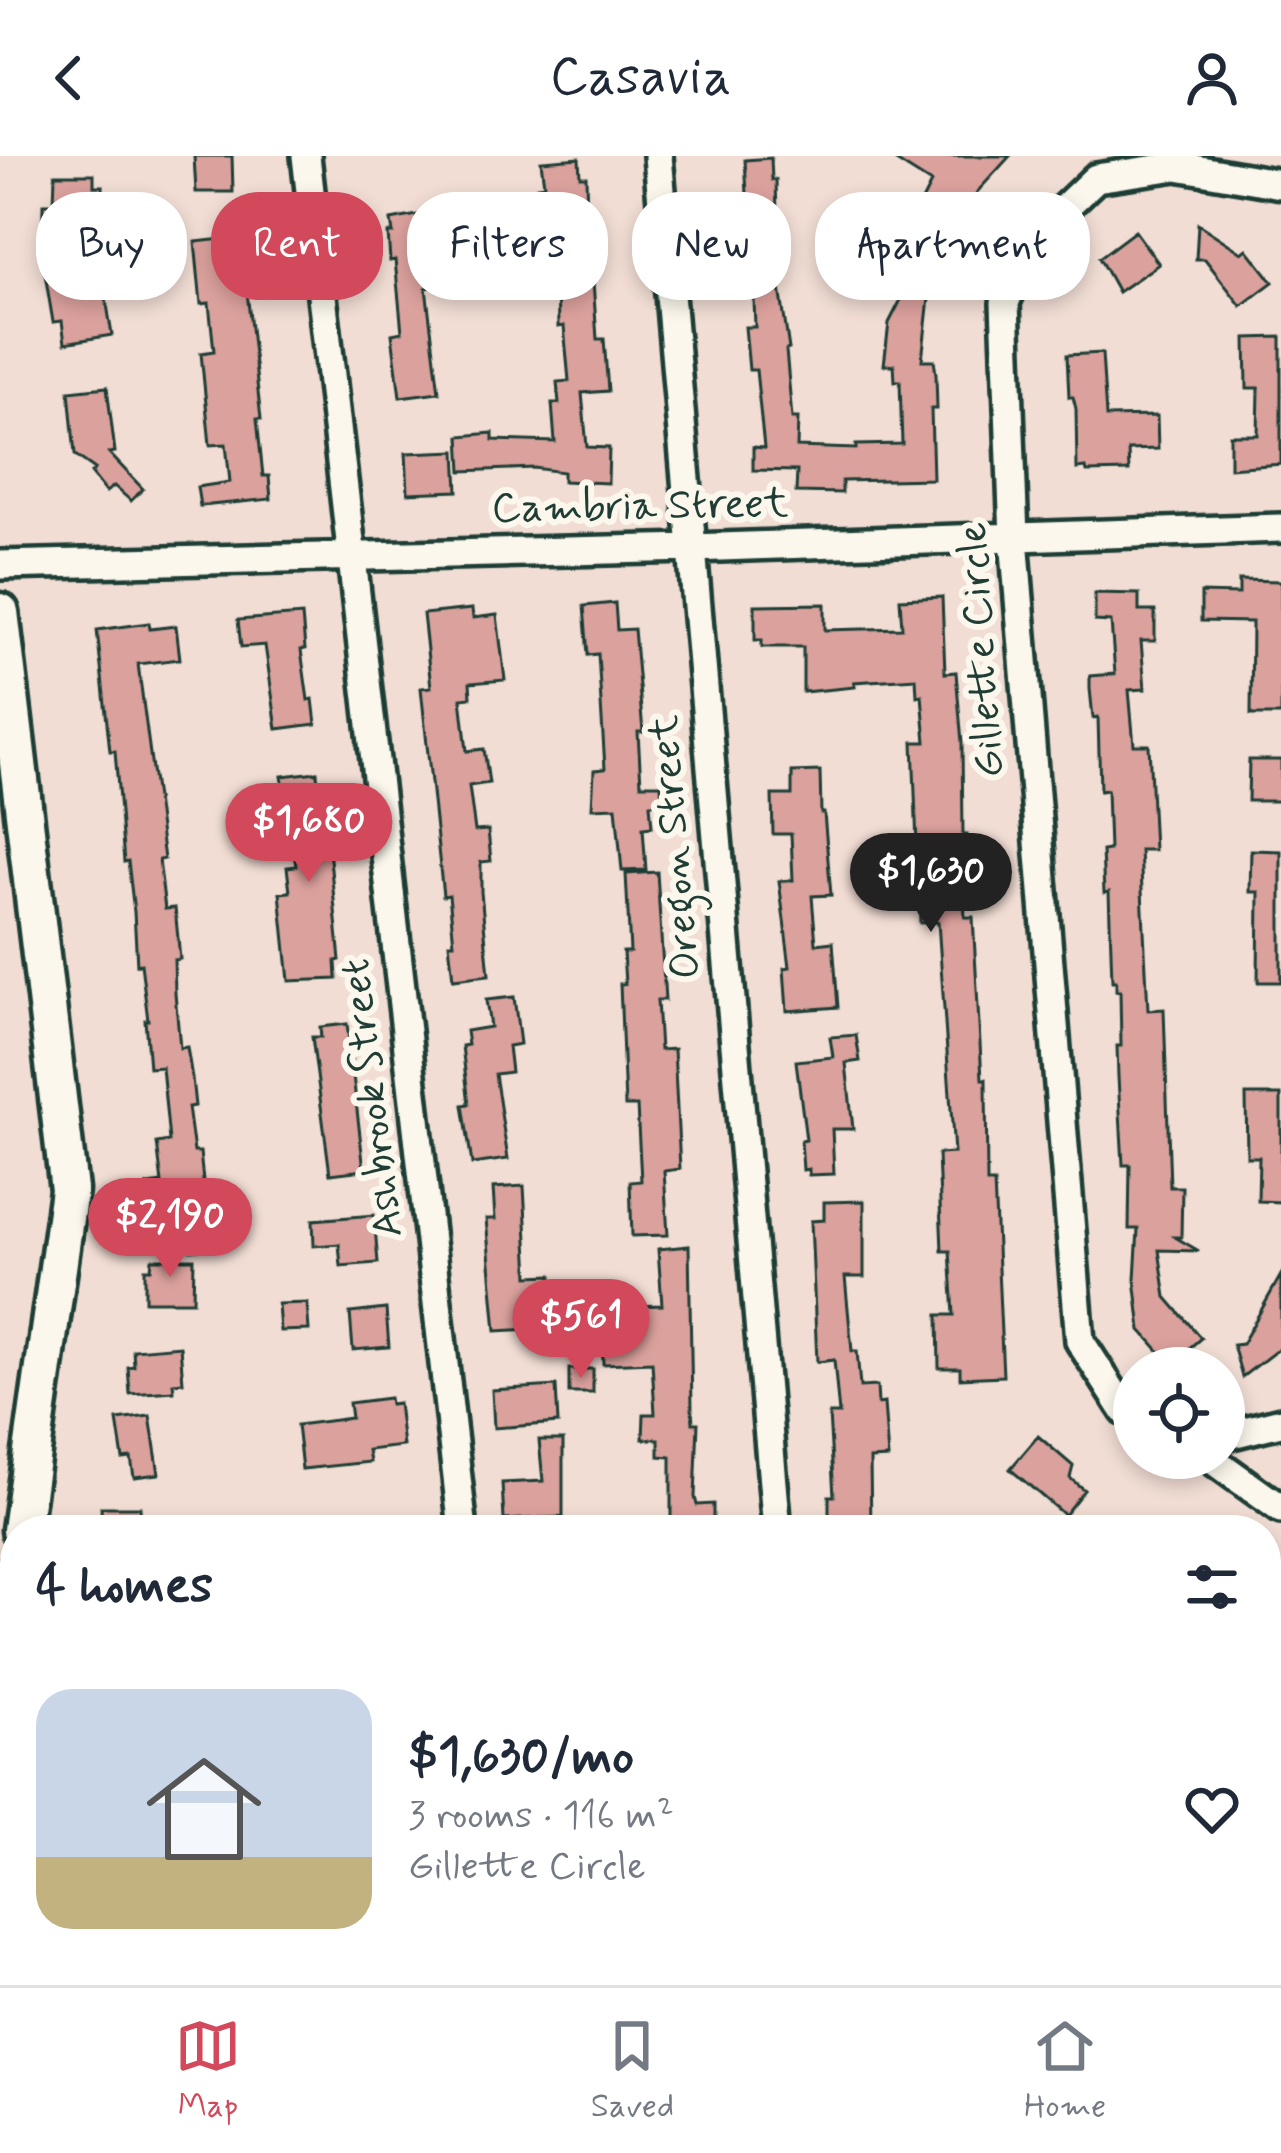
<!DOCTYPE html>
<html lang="en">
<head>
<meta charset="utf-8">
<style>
  body { margin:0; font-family:Mynerve,sans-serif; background:#f2f2f3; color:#1f2937; height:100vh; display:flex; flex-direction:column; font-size:45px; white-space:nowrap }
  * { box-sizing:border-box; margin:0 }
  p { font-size:39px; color:#747a83 }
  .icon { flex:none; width:66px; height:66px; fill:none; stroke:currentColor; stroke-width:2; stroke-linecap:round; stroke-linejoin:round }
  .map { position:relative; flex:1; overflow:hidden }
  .drawer { position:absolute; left:0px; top:1359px; width:1281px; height:471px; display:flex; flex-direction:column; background:#fff; border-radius:48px 48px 0 0; box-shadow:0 6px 18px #0003 }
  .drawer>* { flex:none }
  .banner { position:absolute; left:36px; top:36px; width:1209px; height:108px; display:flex; gap:24px }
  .tools { position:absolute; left:1113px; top:1191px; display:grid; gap:24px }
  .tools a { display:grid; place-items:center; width:132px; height:132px; border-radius:50%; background:#fff; box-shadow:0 6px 18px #0003; font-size:60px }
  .price { position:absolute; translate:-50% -102px; padding:0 27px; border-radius:42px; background:#d1495b; color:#fff; font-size:39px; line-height:78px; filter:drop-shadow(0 3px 6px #0008) }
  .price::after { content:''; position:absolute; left:50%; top:72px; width:36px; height:27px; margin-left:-18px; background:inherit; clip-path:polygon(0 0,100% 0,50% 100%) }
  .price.current { background:#222; color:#fff }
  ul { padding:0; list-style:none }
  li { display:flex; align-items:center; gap:36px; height:300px; padding:0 36px }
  li span { display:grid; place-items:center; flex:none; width:336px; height:240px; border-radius:36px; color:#555 }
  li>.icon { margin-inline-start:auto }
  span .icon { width:144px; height:144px; fill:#fffc; stroke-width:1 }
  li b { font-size:51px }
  h2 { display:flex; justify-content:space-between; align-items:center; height:144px; padding:0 36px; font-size:51px }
  .chip { padding:0 42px; border-radius:48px; background:#fff; box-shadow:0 6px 18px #0003; font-size:42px; line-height:108px }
  .chip.current { background:#d1495b; color:#fff }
  header { display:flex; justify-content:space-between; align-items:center; height:156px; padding:0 36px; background:#fff; font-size:54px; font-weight:600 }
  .dock { display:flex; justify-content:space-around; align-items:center; height:168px; border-top:3px solid #e0e1e3; background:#fff; font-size:33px; color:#747a83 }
  .dock a { display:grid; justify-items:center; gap:6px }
  .dock .current { color:#d1495b }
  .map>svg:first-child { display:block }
</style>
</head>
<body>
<header><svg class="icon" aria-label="back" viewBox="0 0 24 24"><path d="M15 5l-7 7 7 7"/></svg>Casavia<svg class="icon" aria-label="person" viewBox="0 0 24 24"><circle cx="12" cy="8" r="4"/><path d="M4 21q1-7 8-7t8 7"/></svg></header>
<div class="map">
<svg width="1281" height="1829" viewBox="0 0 1281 1829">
  <rect width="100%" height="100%" fill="#f1ddd4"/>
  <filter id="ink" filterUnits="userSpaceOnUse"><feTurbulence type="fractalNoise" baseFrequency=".00833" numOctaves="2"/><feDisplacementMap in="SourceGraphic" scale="24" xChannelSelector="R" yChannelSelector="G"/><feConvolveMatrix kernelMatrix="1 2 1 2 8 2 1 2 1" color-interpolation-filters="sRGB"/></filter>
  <g filter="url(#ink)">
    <path fill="#dba19d" stroke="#1f3d34" stroke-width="3" d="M 194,0 L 232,0 L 233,36 L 196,36 Z
      M 888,0 L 1010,0 L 978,35 L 951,88 L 943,83 L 936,142 L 929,142 L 922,204 L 934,204 L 936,218 L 937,253 L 931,253 L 933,323 L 842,325 L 842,337 L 796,336 L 797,315 L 753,314 L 753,291 L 764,292 L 756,214 L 749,214 L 745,171 L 755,171 L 753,118 L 736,119 L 735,100 L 729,100 L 728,73 L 749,72 L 745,4 L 771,2 L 772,24 L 776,24 L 779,125 L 789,193 L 786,194 L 792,262 L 798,262 L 797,291 L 856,293 L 856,289 L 902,288 L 900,225 L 895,225 L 894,209 L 884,209 L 889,167 L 934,79 L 919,71 L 928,54 L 920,49 L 931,27 Z
      M 579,2 L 580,20 L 586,20 L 588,96 L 591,96 L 597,183 L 604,183 L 608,235 L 582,237 L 587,291 L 609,292 L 608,327 L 563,325 L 563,316 L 534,312 L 462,315 L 460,280 L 493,277 L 493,284 L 555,286 L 552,247 L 559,247 L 557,226 L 569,225 L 564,170 L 558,171 L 556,77 L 541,78 L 537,30 L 544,29 L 541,5 Z
      M 55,18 L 94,18 L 94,30 L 103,30 L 103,69 L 94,69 L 112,179 L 65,187 L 62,165 L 53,166 L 42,100 L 43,48 L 54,48 Z
      M 428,57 L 432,131 L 426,132 L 439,236 L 400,241 L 392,178 L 402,176 L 395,104 L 390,105 L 388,77 L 393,77 L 391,64 Z
      M 1198,68 L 1242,97 L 1247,93 L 1273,126 L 1241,150 L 1205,103 L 1196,103 Z
      M 1135,75 L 1159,108 L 1118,136 L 1099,102 Z
      M 241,81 L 261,263 L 257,263 L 263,320 L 269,320 L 271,343 L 200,350 L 197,331 L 230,326 L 226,288 L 210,289 L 201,197 L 214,195 L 209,147 L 201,148 L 195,86 Z
      M 1281,181 L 1281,308 L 1230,312 L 1230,279 L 1258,279 L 1259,232 L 1247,232 L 1246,182 Z
      M 1102,197 L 1106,261 L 1157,260 L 1158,293 L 1128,294 L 1129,315 L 1087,316 L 1086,312 L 1077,313 L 1076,253 L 1073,241 L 1069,241 L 1067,199 Z
      M 107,231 L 115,296 L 109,297 L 143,333 L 131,345 L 114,330 L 106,336 L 91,317 L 95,313 L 75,299 L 69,235 Z
      M 456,295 L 458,335 L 408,337 L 406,297 Z
      M 1239,424 L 1281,425 L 1281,559 L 1251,559 L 1252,466 L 1201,465 L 1201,437 L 1239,438 Z
      M 1095,437 L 1139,438 L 1139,455 L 1155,455 L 1155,485 L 1141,485 L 1145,533 L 1129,534 L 1134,589 L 1149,589 L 1154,694 L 1140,694 L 1148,854 L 1164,853 L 1170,1031 L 1182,1031 L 1181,1081 L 1175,1081 L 1199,1095 L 1159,1094 L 1166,1141 L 1201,1182 L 1171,1208 L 1141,1174 L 1135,1123 L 1138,1073 L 1129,1073 L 1130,1009 L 1123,1009 L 1118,921 L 1117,890 L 1121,890 L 1120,835 L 1116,835 L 1116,825 L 1112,825 L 1109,736 L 1104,737 L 1102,695 L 1109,694 L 1107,634 L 1100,635 L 1098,561 L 1093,562 L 1090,533 L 1090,520 L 1115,518 L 1111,466 L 1095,465 Z
      M 942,441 L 945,517 L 956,516 L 962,587 L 963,679 L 967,679 L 968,705 L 962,706 L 965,761 L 973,761 L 982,923 L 986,923 L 987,1027 L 994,1027 L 1003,1220 L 960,1222 L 960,1212 L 939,1212 L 938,1159 L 954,1159 L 950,1095 L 942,1095 L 938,998 L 954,997 L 938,766 L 920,767 L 913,586 L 926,586 L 922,539 L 917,540 L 916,522 L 854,526 L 855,531 L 803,536 L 803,491 L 762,491 L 762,484 L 755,484 L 755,449 L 825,448 L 825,474 L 902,472 L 900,443 Z
      M 615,447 L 617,474 L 634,473 L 643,576 L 638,576 L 641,628 L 661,628 L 662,647 L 650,648 L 652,671 L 643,672 L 646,714 L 622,715 L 616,651 L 592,652 L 594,614 L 605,613 L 598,498 L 588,499 L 584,450 Z
      M 472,453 L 473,462 L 497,459 L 505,524 L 470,527 L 471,541 L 461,542 L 467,595 L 484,593 L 489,627 L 469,630 L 475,675 L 488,674 L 491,705 L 481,706 L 481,736 L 489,819 L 453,823 L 449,787 L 454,787 L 449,739 L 443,740 L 421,532 L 431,531 L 423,458 Z
      M 302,459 L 305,493 L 301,494 L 308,544 L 313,543 L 316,568 L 277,573 L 265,489 L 241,491 L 238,464 Z
      M 149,467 L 150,473 L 176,470 L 180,503 L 138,508 L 164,703 L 159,704 L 165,753 L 175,752 L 180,803 L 174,804 L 175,837 L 180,892 L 187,891 L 192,922 L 195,950 L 188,951 L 194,996 L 200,996 L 205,1044 L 216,1043 L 220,1093 L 188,1094 L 185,1049 L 150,1053 L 147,1029 L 162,1027 L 157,987 L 169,985 L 162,911 L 149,912 L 145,864 L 148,864 L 141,808 L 137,809 L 134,756 L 128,705 L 124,706 L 115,595 L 110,595 L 97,474 Z
      M 1249,604 L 1281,604 L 1281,645 L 1248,645 Z
      M 820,615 L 821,657 L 824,657 L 831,739 L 812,740 L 816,788 L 833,786 L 838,851 L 787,855 L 784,812 L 790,811 L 779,725 L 793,724 L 791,678 L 773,678 L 772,639 L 792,639 L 792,616 Z
      M 317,616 L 318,632 L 323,632 L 340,804 L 336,805 L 337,823 L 289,825 L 280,737 L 290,736 L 287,711 L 296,710 L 282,620 Z
      M 1251,694 L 1281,695 L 1281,826 L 1258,826 L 1259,736 L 1250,736 Z
      M 657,716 L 665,844 L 657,844 L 660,894 L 674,893 L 680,1013 L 664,1015 L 668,1079 L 632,1080 L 630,1026 L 641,1025 L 637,950 L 625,950 L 620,828 L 625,828 L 623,796 L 630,796 L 626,718 Z
      M 514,841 L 520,888 L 508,890 L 511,916 L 495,918 L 508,1003 L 472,1008 L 463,949 L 469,948 L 462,890 L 468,889 L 466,875 L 490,871 L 486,844 Z
      M 347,868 L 364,1014 L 330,1018 L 312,881 L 321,881 L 320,871 Z
      M 856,879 L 860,905 L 846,907 L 853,973 L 832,973 L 834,1018 L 809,1019 L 809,1013 L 803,1014 L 801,985 L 806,984 L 796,905 L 833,901 L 830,881 Z
      M 1246,939 L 1281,939 L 1281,1046 L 1258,1045 L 1259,1001 L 1247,1001 Z
      M 524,1030 L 529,1120 L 552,1119 L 555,1167 L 532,1168 L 532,1173 L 496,1175 L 486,1063 L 495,1063 L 493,1032 Z
      M 864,1045 L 864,1121 L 845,1121 L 852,1195 L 857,1195 L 860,1231 L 877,1230 L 878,1248 L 884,1247 L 888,1302 L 870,1303 L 871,1374 L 829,1374 L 829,1340 L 834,1340 L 829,1258 L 839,1258 L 834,1204 L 817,1206 L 811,1065 L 824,1064 L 824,1046 Z
      M 374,1059 L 378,1107 L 341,1110 L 339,1088 L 314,1090 L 313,1064 Z
      M 689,1090 L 692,1252 L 693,1267 L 698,1267 L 695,1341 L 697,1349 L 713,1348 L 713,1374 L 671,1374 L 671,1301 L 659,1300 L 659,1283 L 643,1283 L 644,1258 L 655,1258 L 652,1206 L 603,1208 L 601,1151 L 662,1149 L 658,1093 Z
      M 152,1103 L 194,1103 L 193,1145 L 145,1145 L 145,1113 L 151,1113 Z
      M 1281,1119 L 1281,1191 L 1242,1221 L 1233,1189 L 1242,1188 Z
      M 307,1147 L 309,1174 L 280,1175 L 278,1148 Z
      M 386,1153 L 389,1191 L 353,1194 L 350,1157 Z
      M 180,1190 L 183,1226 L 173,1227 L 174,1235 L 130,1238 L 128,1211 L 134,1210 L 133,1194 Z
      M 569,1213 L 593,1213 L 593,1237 L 569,1237 Z
      M 556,1230 L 558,1267 L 494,1272 L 492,1234 Z
      M 389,1242 L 390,1248 L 398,1247 L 403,1290 L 368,1294 L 370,1306 L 302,1313 L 297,1269 L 351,1262 L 349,1247 Z
      M 150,1260 L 159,1318 L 134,1321 L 131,1302 L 123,1303 L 117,1264 Z
      M 1038,1280 L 1073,1310 L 1070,1322 L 1084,1334 L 1064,1359 L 1010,1313 Z
      M 539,1284 L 563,1284 L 563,1361 L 504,1364 L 502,1327 L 543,1325 Z
      M 101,1351 L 140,1351 L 141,1374 L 102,1374 Z"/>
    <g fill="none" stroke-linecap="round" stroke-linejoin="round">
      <g stroke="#1f3d34" stroke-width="36">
        <path id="minor" d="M 306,0 L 463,1374
          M 658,0 L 777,1374
          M 0,409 L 692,392 L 1281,372
          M 1134,1259 L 1125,1255 L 1080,1185 L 1014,382 L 1005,147 L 1032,83 L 1096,22 L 1177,10 L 1281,28
          M 1224,1280 L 1281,1266
          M 1210,1302 L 1281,1353
          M 805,1815 L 806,1829
          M 878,1815 L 878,1829
          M 416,1829 L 416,1815
          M 1276,1829 L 1275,1601 L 1281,1583"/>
      </g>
      <g stroke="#1f3d34" stroke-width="45">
        <path id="tertiary" d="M 0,456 L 69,1034 L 21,1374
          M 0,1520 L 15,1415
          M 1266,1532 L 1281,1528
          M 175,1829 L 229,1815"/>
      </g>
      <use href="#minor" stroke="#fbf7ec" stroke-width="27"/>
      <use href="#tertiary" stroke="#fbf7ec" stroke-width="36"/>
    </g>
  </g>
  <g text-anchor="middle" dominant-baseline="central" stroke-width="12" stroke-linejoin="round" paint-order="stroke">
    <g font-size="42" fill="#1f3d34" stroke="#fbf7ec">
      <text transform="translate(640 351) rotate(-1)">Cambria Street</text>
      <text transform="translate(982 494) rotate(-94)">Gillette Circle</text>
      <text transform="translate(676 691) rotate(-95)">Oregon Street</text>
      <text transform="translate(373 942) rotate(-97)">Ashbrook Street</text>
    </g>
  </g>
</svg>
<div class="tools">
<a><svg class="icon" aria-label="locate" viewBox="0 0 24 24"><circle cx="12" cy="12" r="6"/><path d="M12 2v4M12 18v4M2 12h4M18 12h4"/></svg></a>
</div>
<b class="price" style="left:309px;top:729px">$1,680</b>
<b class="price current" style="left:931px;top:779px">$1,630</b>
<b class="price" style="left:170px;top:1124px">$2,190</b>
<b class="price" style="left:581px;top:1225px">$561</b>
<div class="banner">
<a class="chip">Buy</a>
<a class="chip current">Rent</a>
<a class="chip">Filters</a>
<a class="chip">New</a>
<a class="chip">Apartment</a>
</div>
<section class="drawer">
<h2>4 homes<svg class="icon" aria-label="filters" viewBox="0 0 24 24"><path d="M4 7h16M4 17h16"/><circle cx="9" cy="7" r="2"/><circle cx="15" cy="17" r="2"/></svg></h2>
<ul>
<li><span style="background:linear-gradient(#c9d6e8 70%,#c2b280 0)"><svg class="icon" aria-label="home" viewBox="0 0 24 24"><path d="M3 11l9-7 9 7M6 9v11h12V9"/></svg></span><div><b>$1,630/mo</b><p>3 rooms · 116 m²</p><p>Gillette Circle</p></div><svg class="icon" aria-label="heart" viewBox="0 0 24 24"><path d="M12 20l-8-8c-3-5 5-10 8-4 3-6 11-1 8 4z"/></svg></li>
</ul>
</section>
</div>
<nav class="dock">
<a class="current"><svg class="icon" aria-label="map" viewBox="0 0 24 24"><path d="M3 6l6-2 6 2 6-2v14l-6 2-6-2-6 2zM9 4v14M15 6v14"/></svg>Map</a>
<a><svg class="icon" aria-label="saved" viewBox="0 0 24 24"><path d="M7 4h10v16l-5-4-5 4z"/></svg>Saved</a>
<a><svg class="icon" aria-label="home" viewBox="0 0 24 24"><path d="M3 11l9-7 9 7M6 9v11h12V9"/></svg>Home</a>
</nav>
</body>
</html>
